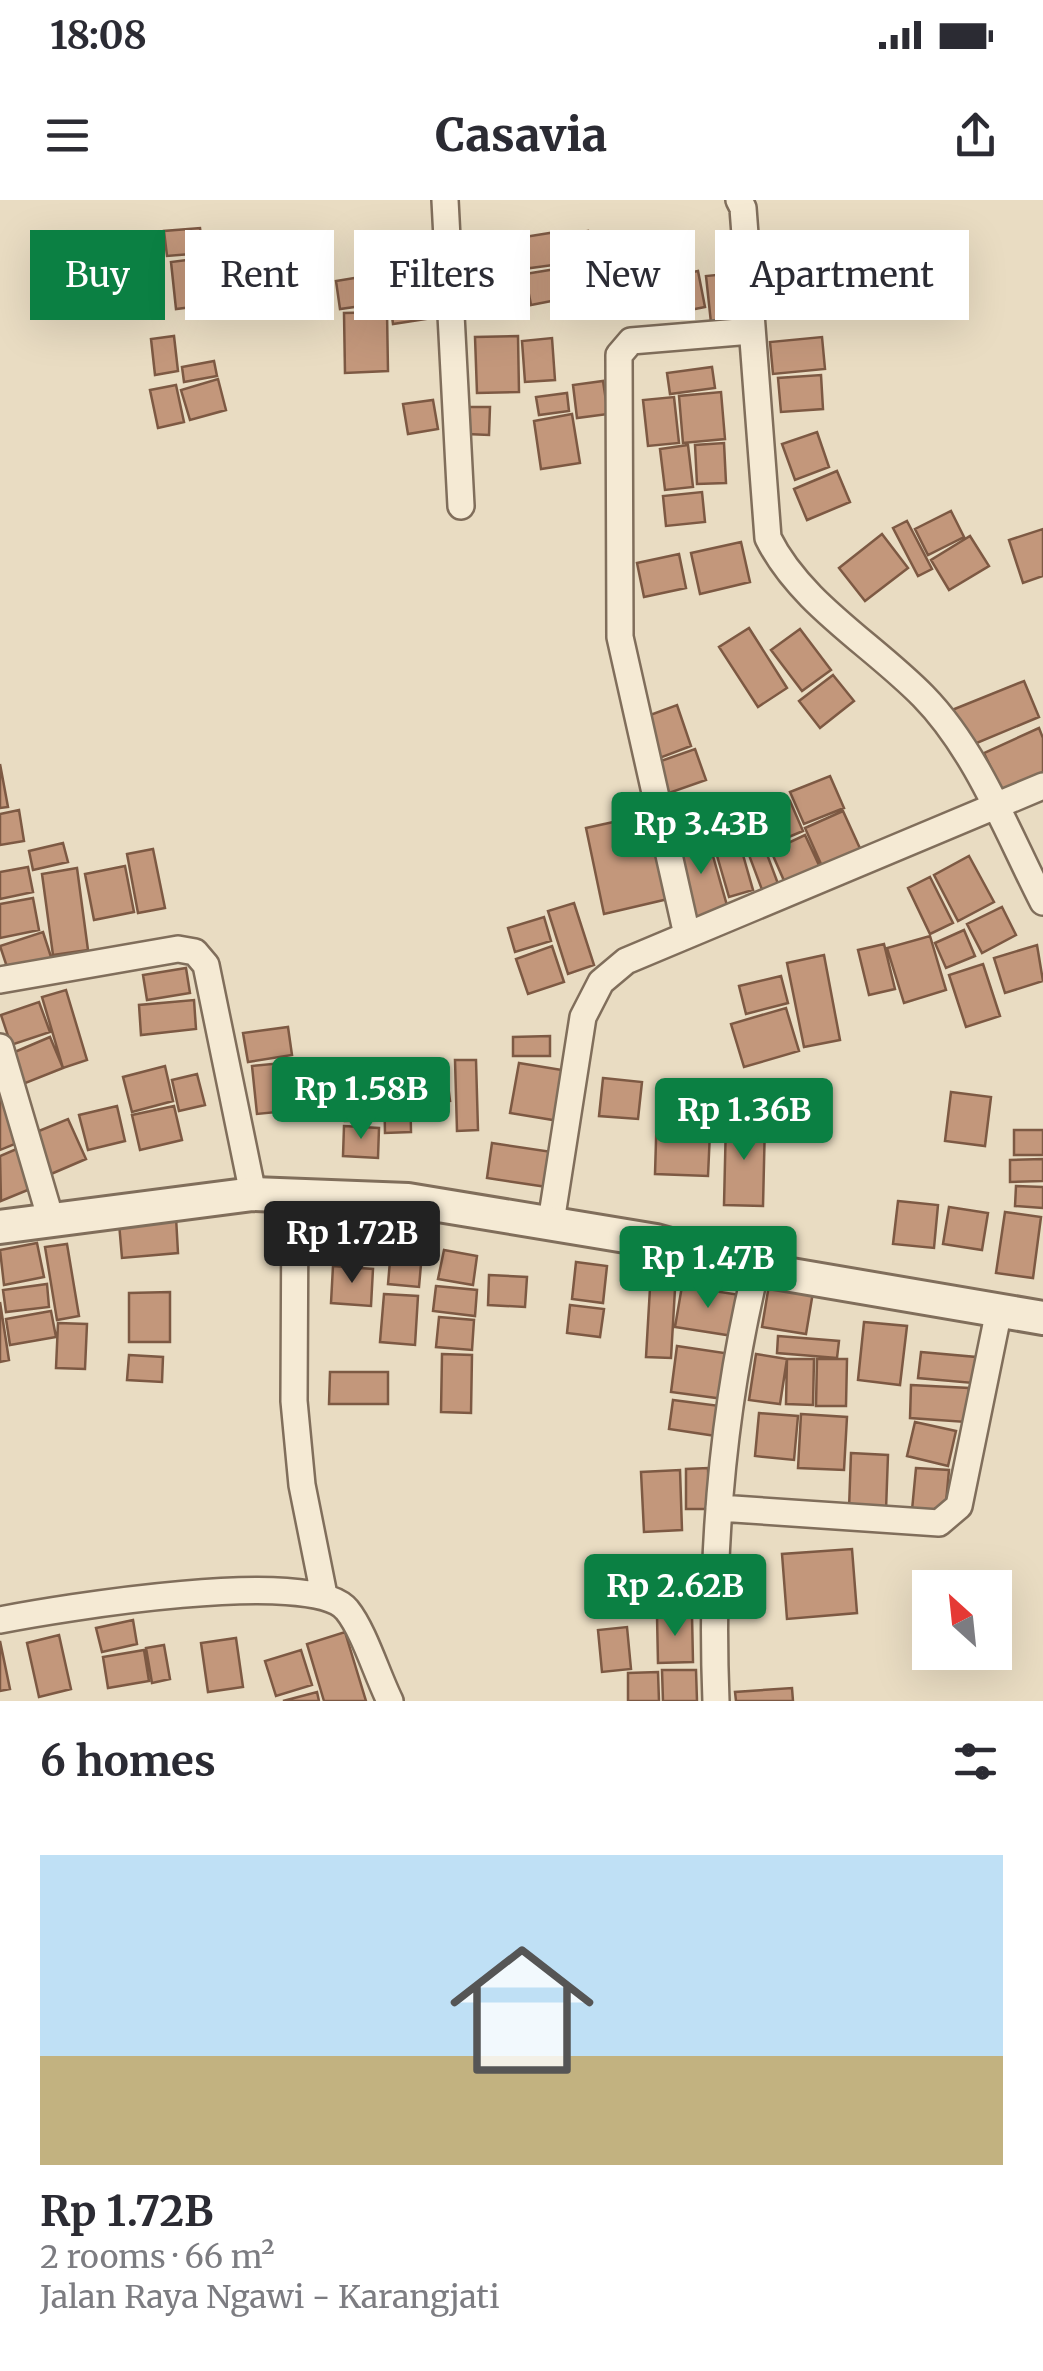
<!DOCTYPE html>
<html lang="en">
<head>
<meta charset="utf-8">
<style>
  body { margin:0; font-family:Merriweather,serif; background:#f7f7f7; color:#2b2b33; height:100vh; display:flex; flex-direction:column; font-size:38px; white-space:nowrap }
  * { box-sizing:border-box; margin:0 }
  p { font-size:32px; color:#7c7c81 }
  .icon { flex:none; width:55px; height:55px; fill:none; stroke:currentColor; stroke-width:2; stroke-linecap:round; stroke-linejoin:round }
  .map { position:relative; height:1501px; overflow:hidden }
  .drawer { display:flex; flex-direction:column; background:#fff; flex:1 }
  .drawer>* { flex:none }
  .guide { position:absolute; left:30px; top:30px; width:985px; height:90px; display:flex; gap:20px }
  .needle { width:65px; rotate:333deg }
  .tools { position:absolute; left:912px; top:1370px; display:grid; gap:20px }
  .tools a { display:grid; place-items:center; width:100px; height:100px; border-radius:0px; background:#fff; box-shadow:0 10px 40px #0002; font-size:50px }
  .price { position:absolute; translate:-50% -85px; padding:0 22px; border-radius:10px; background:#0b8043; color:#fff; font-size:32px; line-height:65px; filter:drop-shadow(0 2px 5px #0008) }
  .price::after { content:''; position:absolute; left:50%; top:60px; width:30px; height:22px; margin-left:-15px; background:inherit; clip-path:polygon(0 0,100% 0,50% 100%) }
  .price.current { background:#222; color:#fff }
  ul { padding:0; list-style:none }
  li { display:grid; align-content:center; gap:20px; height:530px; padding:0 40px }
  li+li { border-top:2px solid #e1e1e2 }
  li span { display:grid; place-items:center; height:310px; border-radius:0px; color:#555 }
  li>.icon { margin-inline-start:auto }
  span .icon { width:180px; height:180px; fill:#fffc; stroke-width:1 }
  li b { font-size:42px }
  h2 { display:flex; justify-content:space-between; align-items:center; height:120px; padding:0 40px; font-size:42px }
  .tag { padding:0 35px; border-radius:0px; background:#fff; box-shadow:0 10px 40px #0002; font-size:35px; line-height:90px }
  .tag.current { background:#0b8043; color:#fff }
  .status { display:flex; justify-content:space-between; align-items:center; height:70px; padding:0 50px; background:#fff; direction:ltr }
  .status svg { height:28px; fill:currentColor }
  header { display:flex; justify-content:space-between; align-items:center; height:130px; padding:0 40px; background:#fff; font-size:45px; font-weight:800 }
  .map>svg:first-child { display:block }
</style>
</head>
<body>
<div class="status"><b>18:08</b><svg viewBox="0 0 49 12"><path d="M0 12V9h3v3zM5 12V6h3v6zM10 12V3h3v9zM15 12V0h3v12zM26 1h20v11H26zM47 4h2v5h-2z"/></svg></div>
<header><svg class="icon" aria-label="menu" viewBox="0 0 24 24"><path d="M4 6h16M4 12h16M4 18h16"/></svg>Casavia<svg class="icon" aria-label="share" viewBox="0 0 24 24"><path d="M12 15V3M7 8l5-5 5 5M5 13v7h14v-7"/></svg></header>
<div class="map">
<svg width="1043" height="1501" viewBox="0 0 1043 1501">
  <rect width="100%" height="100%" fill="#e9dcc2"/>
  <path fill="#c3977b" stroke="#7d5943" stroke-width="2.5" d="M 200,28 L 203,53 L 167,56 L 164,31 Z
    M 588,31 L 595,71 L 572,75 L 565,35 Z
    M 556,32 L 561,64 L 523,69 L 518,38 Z
    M 650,46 L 657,74 L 615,84 L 608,57 Z
    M 431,53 L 433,82 L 394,84 L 393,55 Z
    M 203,58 L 209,105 L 176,109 L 171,62 Z
    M 562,68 L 567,98 L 531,105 L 525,74 Z
    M 506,70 L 510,108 L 464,113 L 461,75 Z
    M 698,71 L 705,107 L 670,114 L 663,78 Z
    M 736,73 L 741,120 L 711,123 L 706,76 Z
    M 379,74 L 383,103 L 340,109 L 336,81 Z
    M 588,78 L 593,105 L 573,108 L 568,81 Z
    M 652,79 L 659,105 L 621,115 L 614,89 Z
    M 435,86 L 439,117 L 393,124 L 389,93 Z
    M 387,112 L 388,171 L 345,173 L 344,113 Z
    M 174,136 L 178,171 L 155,175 L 151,139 Z
    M 518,136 L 519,192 L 477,193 L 475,137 Z
    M 822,137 L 825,169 L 773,174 L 770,142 Z
    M 552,138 L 555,180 L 525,182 L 522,141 Z
    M 214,161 L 217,176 L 184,182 L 182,167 Z
    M 712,167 L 715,188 L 670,194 L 667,173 Z
    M 821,175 L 823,209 L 781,212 L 778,178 Z
    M 218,179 L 226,210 L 190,220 L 181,190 Z
    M 603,181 L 608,214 L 577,218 L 573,185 Z
    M 176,185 L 184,222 L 158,228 L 150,190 Z
    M 721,192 L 725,239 L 683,243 L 679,196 Z
    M 567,193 L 569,211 L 539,215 L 536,197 Z
    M 674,197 L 679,243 L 648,246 L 643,200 Z
    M 433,200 L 438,229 L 408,234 L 403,204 Z
    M 468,207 L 490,207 L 489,235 L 467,234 Z
    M 572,214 L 580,263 L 541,269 L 534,221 Z
    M 817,232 L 829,267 L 795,280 L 782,244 Z
    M 724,243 L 726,283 L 697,284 L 695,245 Z
    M 688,245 L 693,287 L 665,290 L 660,249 Z
    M 837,271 L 850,302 L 807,320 L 794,289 Z
    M 702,292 L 705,322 L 666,326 L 663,296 Z
    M 951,311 L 964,337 L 928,355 L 915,329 Z
    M 907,321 L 932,369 L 918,376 L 893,328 Z
    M 1043,329 L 1043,376 L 1023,383 L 1009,340 Z
    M 882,334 L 908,368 L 865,401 L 839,368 Z
    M 970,336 L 989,366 L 949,390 L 931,360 Z
    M 741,342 L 750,382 L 700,394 L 691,353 Z
    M 679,354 L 686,388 L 644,397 L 637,363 Z
    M 749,428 L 787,488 L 758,507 L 719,447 Z
    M 800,429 L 831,470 L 802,491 L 771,450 Z
    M 833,475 L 854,501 L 820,528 L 799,501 Z
    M 1024,481 L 1039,517 L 967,547 L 952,510 Z
    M 677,505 L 691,546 L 657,559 L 642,518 Z
    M 1039,528 L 1043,538 L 1043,576 L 1003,594 L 984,553 Z
    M 695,549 L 706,580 L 669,593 L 658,562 Z
    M 0,564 L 8,607 L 0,608 Z
    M 830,576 L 844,608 L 804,624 L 790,592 Z
    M 790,601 L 803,631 L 767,646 L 754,616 Z
    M 19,610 L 24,641 L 0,645 L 0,614 Z
    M 843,611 L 863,655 L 825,673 L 805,628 Z
    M 650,614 L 668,699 L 604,714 L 586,628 Z
    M 753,617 L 783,697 L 767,703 L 737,623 Z
    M 735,627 L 753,690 L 729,697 L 711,635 Z
    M 707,635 L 728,709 L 694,719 L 674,644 Z
    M 805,635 L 824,676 L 789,692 L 771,651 Z
    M 63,643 L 68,662 L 33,670 L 29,651 Z
    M 153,649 L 165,708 L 138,713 L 127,654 Z
    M 969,656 L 994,702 L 958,721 L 934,675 Z
    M 125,666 L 134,712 L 94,720 L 85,674 Z
    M 28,667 L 33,692 L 0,699 L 0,672 Z
    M 77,668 L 88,750 L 53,755 L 42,674 Z
    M 930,677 L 953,723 L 930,734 L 908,688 Z
    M 33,698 L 39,730 L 0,738 L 0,704 Z
    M 574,703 L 594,765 L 568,774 L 548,711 Z
    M 1002,707 L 1016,735 L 982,753 L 967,724 Z
    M 544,717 L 551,741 L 515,752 L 508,728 Z
    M 964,730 L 975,756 L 946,768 L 935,743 Z
    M 43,732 L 52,760 L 9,773 L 0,746 Z
    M 930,736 L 946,790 L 904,803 L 887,748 Z
    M 884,744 L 895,789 L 869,795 L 858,750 Z
    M 1037,745 L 1043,781 L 1005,793 L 994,758 Z
    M 552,746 L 564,782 L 528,794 L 516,759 Z
    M 824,755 L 840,840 L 804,847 L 787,763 Z
    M 983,764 L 1000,816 L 966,827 L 949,775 Z
    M 186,768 L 190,793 L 147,800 L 143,775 Z
    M 781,776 L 788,803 L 746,814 L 739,786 Z
    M 66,790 L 87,860 L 63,868 L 42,797 Z
    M 194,800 L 196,829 L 141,835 L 139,805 Z
    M 39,802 L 50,832 L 11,845 L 1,815 Z
    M 786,808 L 799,851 L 744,867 L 731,824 Z
    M 288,827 L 292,855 L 248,862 L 243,833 Z
    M 550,836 L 550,856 L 513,856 L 513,837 Z
    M 50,837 L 63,868 L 23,884 L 10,854 Z
    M 455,860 L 476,860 L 478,930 L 457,931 Z
    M 303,861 L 308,909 L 257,914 L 252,866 Z
    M 519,863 L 568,871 L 559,921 L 510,913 Z
    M 165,866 L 173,901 L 132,912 L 123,877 Z
    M 446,869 L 450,901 L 417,905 L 413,873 Z
    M 197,874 L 205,905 L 179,911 L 172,880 Z
    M 603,878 L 642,882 L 638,919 L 599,916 Z
    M 410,882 L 411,932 L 385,933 L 384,883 Z
    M 378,885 L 379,920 L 345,921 L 344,886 Z
    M 951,892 L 991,897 L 985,946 L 945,941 Z
    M 4,897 L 22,941 L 0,950 L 0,898 Z
    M 117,906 L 125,941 L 88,950 L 79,915 Z
    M 174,906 L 182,940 L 140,950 L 132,915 Z
    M 657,908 L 711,910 L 708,976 L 655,974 Z
    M 68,919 L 86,959 L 51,974 L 34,933 Z
    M 726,920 L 765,921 L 763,1006 L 724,1005 Z
    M 344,926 L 379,928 L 378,958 L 343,956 Z
    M 1014,930 L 1043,930 L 1043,955 L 1014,955 Z
    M 492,943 L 552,952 L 547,987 L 487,978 Z
    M 19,948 L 35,987 L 1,1001 L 0,956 Z
    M 1043,959 L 1043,981 L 1010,982 L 1010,960 Z
    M 1016,986 L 1043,987 L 1043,1008 L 1015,1006 Z
    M 898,1001 L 938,1005 L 934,1048 L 893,1044 Z
    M 949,1007 L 988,1013 L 982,1050 L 943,1044 Z
    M 1005,1012 L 1041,1017 L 1033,1078 L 996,1073 Z
    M 176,1017 L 178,1053 L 122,1058 L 119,1023 Z
    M 335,1032 L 375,1035 L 373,1063 L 332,1060 Z
    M 37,1043 L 44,1077 L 4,1085 L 0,1050 Z
    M 67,1044 L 79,1116 L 57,1120 L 45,1047 Z
    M 391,1049 L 422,1053 L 419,1087 L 388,1084 Z
    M 444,1050 L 477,1056 L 473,1085 L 438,1079 Z
    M 576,1062 L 607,1066 L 603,1103 L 572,1099 Z
    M 333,1066 L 373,1069 L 371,1106 L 331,1103 Z
    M 489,1075 L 527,1077 L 525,1107 L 488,1105 Z
    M 47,1084 L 49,1107 L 6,1112 L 3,1090 Z
    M 769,1085 L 813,1092 L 806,1134 L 762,1127 Z
    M 436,1086 L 477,1090 L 475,1116 L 433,1111 Z
    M 682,1086 L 740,1095 L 733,1136 L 675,1127 Z
    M 650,1088 L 675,1089 L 671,1158 L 646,1157 Z
    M 170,1092 L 170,1142 L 129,1142 L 129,1093 Z
    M 384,1094 L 418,1096 L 415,1145 L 380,1142 Z
    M 0,1102 L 9,1160 L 0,1162 Z
    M 570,1105 L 604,1109 L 600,1137 L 567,1133 Z
    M 51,1111 L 56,1137 L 10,1145 L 6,1119 Z
    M 439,1117 L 474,1120 L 472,1150 L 436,1147 Z
    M 864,1122 L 907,1126 L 900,1185 L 858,1180 Z
    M 58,1123 L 87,1124 L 85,1169 L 56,1168 Z
    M 778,1136 L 839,1141 L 837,1158 L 777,1153 Z
    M 677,1146 L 731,1154 L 724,1199 L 671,1192 Z
    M 921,1152 L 976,1157 L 973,1183 L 918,1178 Z
    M 442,1154 L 472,1155 L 471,1213 L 441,1212 Z
    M 756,1154 L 787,1159 L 780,1204 L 749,1200 Z
    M 129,1155 L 163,1157 L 162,1182 L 127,1180 Z
    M 787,1159 L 814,1159 L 813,1205 L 786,1204 Z
    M 817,1159 L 847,1159 L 846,1206 L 816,1206 Z
    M 330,1172 L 388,1172 L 388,1204 L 329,1204 Z
    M 911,1185 L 969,1188 L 966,1222 L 910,1218 Z
    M 673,1200 L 720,1206 L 716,1236 L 669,1229 Z
    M 759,1213 L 798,1216 L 794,1260 L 755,1256 Z
    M 801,1214 L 847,1217 L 844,1270 L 798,1268 Z
    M 915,1222 L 956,1231 L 948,1266 L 907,1256 Z
    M 851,1253 L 888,1255 L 886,1310 L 849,1309 Z
    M 708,1268 L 709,1309 L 686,1309 L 686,1269 Z
    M 916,1268 L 949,1270 L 945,1313 L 912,1310 Z
    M 680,1270 L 682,1330 L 644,1332 L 641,1272 Z
    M 852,1349 L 857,1413 L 787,1419 L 782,1354 Z
    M 688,1367 L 691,1410 L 664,1412 L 662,1369 Z
    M 692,1415 L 693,1462 L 658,1463 L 657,1416 Z
    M 133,1420 L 137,1444 L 102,1452 L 96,1428 Z
    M 627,1427 L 631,1469 L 602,1472 L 598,1430 Z
    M 345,1432 L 366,1501 L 324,1501 L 307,1444 Z
    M 59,1435 L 71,1489 L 39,1497 L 27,1443 Z
    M 236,1438 L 243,1487 L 208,1492 L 201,1443 Z
    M 0,1441 L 10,1489 L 0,1491 Z
    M 164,1445 L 170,1479 L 152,1483 L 146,1448 Z
    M 144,1450 L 149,1481 L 108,1488 L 103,1457 Z
    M 301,1450 L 312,1485 L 276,1496 L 265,1461 Z
    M 662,1470 L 696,1470 L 697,1501 L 663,1501 Z
    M 658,1472 L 659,1501 L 628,1501 L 628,1473 Z
    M 792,1488 L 793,1501 L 736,1501 L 735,1492 Z
    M 317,1492 L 319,1501 L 283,1501 Z"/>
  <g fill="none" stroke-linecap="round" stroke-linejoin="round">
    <g stroke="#806e5b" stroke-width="30">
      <path id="minor" d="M 445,0 L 461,306
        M 739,0 L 743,8 L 768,338 C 800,403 872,444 923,496 C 977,551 1008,634 1043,702
        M 687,735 L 620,437 L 619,155 L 631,141 L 751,131
        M 0,780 L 178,749 L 195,752 L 206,765 L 253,994
        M 0,847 L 51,1020
        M 295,996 L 294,1201 L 302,1285 L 324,1395
        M 551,1022 L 583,817 L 601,782 L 626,761 L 1043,586
        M 719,1308 L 939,1323 L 959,1306 L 999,1110
        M 0,1420 C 56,1409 313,1366 347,1410 C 364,1431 377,1475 390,1501
        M 716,1501 C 710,1355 722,1211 756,1069"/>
    </g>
    <g stroke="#806e5b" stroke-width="38">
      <path id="tertiary" d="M 0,1027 L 253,994 L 408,1000 L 656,1041 L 756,1069 L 1043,1118"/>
    </g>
    <use href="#minor" stroke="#f5ead4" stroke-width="25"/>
    <use href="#tertiary" stroke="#f5ead4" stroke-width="32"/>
  </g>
</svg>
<div class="tools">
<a><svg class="needle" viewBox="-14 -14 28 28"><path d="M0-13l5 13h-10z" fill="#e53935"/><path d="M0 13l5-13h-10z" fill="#7c7c81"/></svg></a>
</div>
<b class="price" style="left:701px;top:677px">Rp 3.43B</b>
<b class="price" style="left:361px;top:942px">Rp 1.58B</b>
<b class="price" style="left:744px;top:963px">Rp 1.36B</b>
<b class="price current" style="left:352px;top:1086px">Rp 1.72B</b>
<b class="price" style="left:708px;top:1111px">Rp 1.47B</b>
<b class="price" style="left:675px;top:1439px">Rp 2.62B</b>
<div class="guide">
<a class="tag current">Buy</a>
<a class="tag">Rent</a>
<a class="tag">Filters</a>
<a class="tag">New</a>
<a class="tag">Apartment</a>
</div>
</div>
<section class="drawer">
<h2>6 homes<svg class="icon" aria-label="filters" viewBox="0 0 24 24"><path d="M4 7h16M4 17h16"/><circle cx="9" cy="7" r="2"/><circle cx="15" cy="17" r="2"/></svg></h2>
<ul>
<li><span style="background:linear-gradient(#bfe0f5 65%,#c2b280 0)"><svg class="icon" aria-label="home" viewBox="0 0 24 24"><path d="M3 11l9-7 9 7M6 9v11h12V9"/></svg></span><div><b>Rp 1.72B</b><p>2 rooms · 66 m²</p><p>Jalan Raya Ngawi - Karangjati</p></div></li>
</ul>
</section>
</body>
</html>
